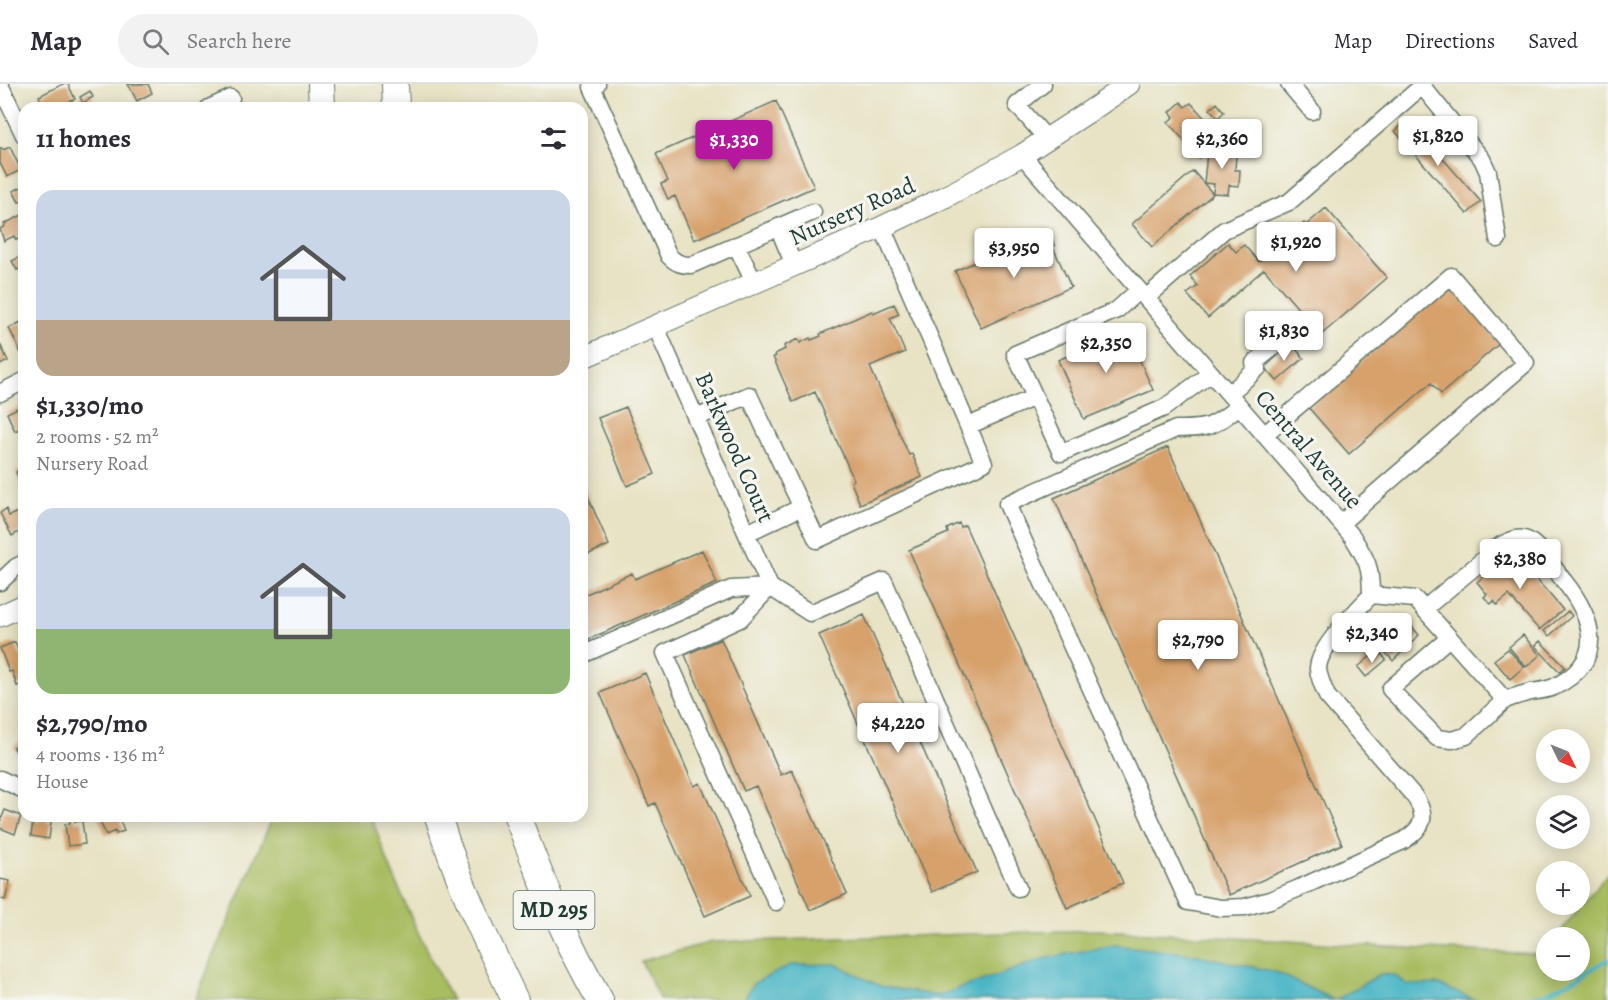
<!DOCTYPE html>
<html lang="en">
<head>
<meta charset="utf-8">
<style>
  body { margin:0; font-family:Alegreya,serif; background:#f2f2f3; color:#2b2b33; height:100vh; display:flex; flex-direction:column; font-size:22px; white-space:nowrap }
  * { box-sizing:border-box; margin:0 }
  p { font-size:20px; color:#7c7c81 }
  .icon { flex:none; width:33px; height:33px; fill:none; stroke:currentColor; stroke-width:2; stroke-linecap:round; stroke-linejoin:round }
  .map { position:relative; flex:1; overflow:hidden }
  .side { position:absolute; left:18px; top:18px; width:570px; height:720px; display:flex; flex-direction:column; background:#fff; border-radius:18px; box-shadow:0 3px 15px #0003 }
  .side>* { flex:none }
  .needle { width:39px; rotate:133deg }
  .fabs { position:absolute; left:1536px; top:645px; display:grid; gap:12px }
  .fabs a { display:grid; place-items:center; width:54px; height:54px; border-radius:50%; background:#fff; box-shadow:0 3px 15px #0003; font-size:30px }
  .price { position:absolute; translate:-50% -51px; padding:0 14px; border-radius:6px; background:#fff; color:#222; font-size:20px; line-height:39px; filter:drop-shadow(0 2px 3px #0008) }
  .price::after { content:''; position:absolute; left:50%; top:36px; width:18px; height:14px; margin-left:-9px; background:inherit; clip-path:polygon(0 0,100% 0,50% 100%) }
  .price.on { background:#b5179e; color:#fff }
  ul { padding:0; list-style:none }
  li { display:grid; align-content:center; gap:12px; height:318px; padding:0 18px }
  li span { display:grid; place-items:center; height:186px; border-radius:18px; color:#555 }
  li>.icon { margin-inline-start:auto }
  span .icon { width:108px; height:108px; fill:#fffc; stroke-width:1 }
  li b { font-size:26px }
  h2 { display:flex; justify-content:space-between; align-items:center; height:72px; padding:0 18px; font-size:26px }
  header { display:flex; align-items:center; gap:36px; box-sizing:border-box; height:84px; padding:0 30px; background:#fff; border-bottom:2px solid #e1e1e2 }
  header strong { font-size:28px }
  nav { display:flex; gap:33px; margin-inline-start:auto; font-size:21px }
  .search { width:420px; height:54px; background:#f2f2f3; display:flex; align-items:center; gap:15px; box-sizing:border-box; padding:0 21px; border-radius:33px; color:#7c7c81; font-size:22px }
  .map>svg:first-child { display:block }
</style>
</head>
<body>
<header>
<strong>Map</strong>
<div class="search"><svg class="icon" aria-label="search" viewBox="0 0 24 24"><circle cx="10" cy="10" r="6"/><path d="M15 15l6 6"/></svg>Search here</div>
<nav><a>Map</a><a>Directions</a><a>Saved</a></nav>
</header>
<div class="map">
<svg width="1608" height="916" viewBox="0 0 1608 916">
  <rect width="100%" height="100%" fill="#f6f6f2"/>
  <filter id="ink" filterUnits="userSpaceOnUse"><feTurbulence type="fractalNoise" baseFrequency=".0167" numOctaves="2"/><feDisplacementMap in="SourceGraphic" scale="12" xChannelSelector="R" yChannelSelector="G"/><feConvolveMatrix kernelMatrix="1 2 1 2 8 2 1 2 1" color-interpolation-filters="sRGB"/></filter>
  <filter id="wash" filterUnits="userSpaceOnUse"><feTurbulence type="fractalNoise" baseFrequency=".008" numOctaves="4" result="noise"/><feDisplacementMap in="SourceGraphic" scale="24" xChannelSelector="R" yChannelSelector="G"/><feGaussianBlur stdDeviation="1.35" result="paint"/><feColorMatrix in="noise" values="0 0 0 0 0 0 0 0 0 0 0 0 0 0 0 0 0 1.4 0 .05"/><feComposite in="paint" operator="in"/></filter>
  <g filter="url(#wash)">
    <rect width="100%" height="100%" fill="#e8e3c5"/>
    <path fill="#a8bc61" stroke="#647c4a" stroke-width="1.5" d="M 273,732 L 371,732 C 393,795 420,857 452,916 L 195,916 Z
      M 1608,789 L 1608,916 L 660,916 L 641,877 L 712,858 L 1099,846 L 1423,865 L 1542,870 L 1546,865 L 1546,886 L 1580,886 L 1580,854 L 1556,853 Z"/>
    <path fill="#48b5c5" stroke="#34797c" stroke-width="1.5" d="M 1114,861 L 1192,870 L 1276,888 L 1334,916 L 743,916 L 754,899 L 791,881 L 835,880 L 880,902 L 938,912 L 1047,874 Z
      M 1380,890 L 1394,891 L 1407,901 L 1437,900 L 1475,916 L 1336,916 Z"/>
    <g fill="none" stroke-linecap="round" stroke-linejoin="round">
      <path stroke="#48b5c5" stroke-width="4" d="M 1519,916 L 1544,910 L 1570,898 L 1608,875"/>
    </g>
    <g id="blocks">
      <path fill="#d7a16c" d="M 63,0 L 68,0 L 75,15 L 57,24 L 44,24 L 39,12 Z
        M 128,0 L 148,0 L 152,9 L 137,17 Z
        M 90,7 L 93,13 L 83,19 L 80,13 Z
        M 776,17 L 814,103 L 694,156 L 675,112 L 668,115 L 661,100 L 668,97 L 656,70 Z
        M 1181,18 L 1185,23 L 1191,19 L 1222,54 L 1199,74 L 1168,38 L 1174,33 L 1170,28 Z
        M 1217,19 L 1224,28 L 1218,34 L 1210,25 Z
        M 1408,35 L 1481,118 L 1467,130 L 1395,47 Z
        M 1214,62 L 1229,63 L 1229,70 L 1236,71 L 1235,86 L 1240,86 L 1239,102 L 1229,101 L 1228,110 L 1213,109 L 1214,100 L 1204,99 L 1207,69 L 1214,69 Z
        M 10,63 L 21,86 L 7,93 L 0,79 L 0,65 L 2,64 L 3,66 Z
        M 1193,87 L 1213,110 L 1152,163 L 1132,140 Z
        M 24,102 L 24,116 L 19,118 L 13,107 Z
        M 1326,124 L 1387,194 L 1321,251 L 1264,185 L 1208,234 L 1187,210 L 1198,202 L 1190,192 L 1228,159 L 1236,168 L 1244,161 L 1259,178 L 1304,139 L 1306,141 Z
        M 24,130 L 24,153 L 16,156 L 14,152 L 4,157 L 0,145 L 5,142 L 4,140 Z
        M 1047,144 L 1055,162 L 1053,163 L 1071,203 L 981,244 L 955,187 L 1017,160 L 1016,158 Z
        M 24,171 L 24,179 L 22,180 L 23,183 L 17,186 L 12,177 Z
        M 1450,201 L 1500,259 L 1441,310 L 1431,299 L 1349,370 L 1308,323 Z
        M 894,220 L 899,230 L 890,234 L 905,268 L 870,283 L 909,371 L 912,370 L 922,393 L 860,420 L 851,398 L 854,396 L 815,308 L 793,318 L 773,273 L 776,272 L 775,270 L 785,265 L 784,262 L 798,255 L 800,259 L 810,254 L 811,256 L 821,252 L 820,250 L 872,227 L 873,229 Z
        M 21,238 L 24,242 L 24,268 L 21,269 L 9,244 Z
        M 1130,245 L 1136,260 L 1133,261 L 1153,306 L 1084,335 L 1058,276 Z
        M 0,260 L 8,277 L 0,281 Z
        M 1291,260 L 1304,274 L 1277,297 L 1265,283 Z
        M 24,321 L 24,346 L 22,347 L 21,344 L 15,347 L 7,329 Z
        M 626,323 L 655,390 L 627,402 L 598,334 Z
        M 1168,363 L 1342,760 L 1229,811 L 1054,414 Z
        M 24,383 L 24,398 L 21,400 L 16,388 Z
        M 582,399 L 609,461 L 582,473 Z
        M 6,425 L 9,432 L 24,425 L 24,445 L 12,452 L 0,429 Z
        M 959,439 L 961,443 L 965,441 L 1123,799 L 1067,824 L 909,466 L 948,449 L 947,445 Z
        M 702,466 L 717,499 L 582,558 L 582,512 L 632,489 L 635,495 Z
        M 1512,467 L 1563,526 L 1539,546 L 1509,511 L 1497,521 L 1494,517 L 1491,520 L 1484,513 L 1487,510 L 1477,498 Z
        M 1568,527 L 1572,532 L 1549,552 L 1544,547 Z
        M 864,531 L 977,788 L 932,808 L 819,551 Z
        M 1408,538 L 1419,551 L 1393,577 L 1381,563 Z
        M 1523,551 L 1540,571 L 1526,583 L 1509,563 Z
        M 721,555 L 781,691 L 792,686 L 847,810 L 810,826 L 756,702 L 744,707 L 685,571 Z
        M 1540,557 L 1565,583 L 1560,588 L 1535,562 Z
        M 15,558 L 20,571 L 22,570 L 24,576 L 24,600 L 17,602 L 12,587 L 9,588 L 0,564 Z
        M 1508,565 L 1524,583 L 1510,595 L 1494,576 Z
        M 1378,566 L 1386,576 L 1366,593 L 1358,583 Z
        M 645,589 L 694,702 L 700,699 L 750,812 L 705,832 L 655,719 L 649,722 L 600,609 Z
        M 24,654 L 24,677 L 13,663 Z
        M 5,726 L 21,732 L 15,750 L 0,744 L 0,738 Z
        M 101,732 L 118,732 L 124,747 L 116,750 L 115,747 L 106,751 L 98,733 Z
        M 40,733 L 46,734 L 46,738 L 51,738 L 49,755 L 31,752 L 33,736 L 39,737 Z
        M 75,734 L 75,738 L 82,737 L 85,760 L 68,762 L 65,740 L 70,739 L 70,735 Z
        M 0,795 L 10,797 L 5,816 L 0,815 Z"/>
    </g>
  </g>
  <g filter="url(#ink)">
    <use href="#blocks" fill-opacity="0" stroke="#657767" stroke-width="1.5"/>
    <g fill="none" stroke-linecap="round" stroke-linejoin="round">
      <g stroke="#657767" stroke-width="19">
        <path id="minor" d="M 597,0 L 592,3 L 669,172 C 676,179 681,181 691,181 L 813,128
          M 1043,0 L 1017,21 L 1047,55
          M 1289,0 L 1312,27
          M 0,1 L 24,51
          M 209,24 L 231,14
          M 1022,71 L 1352,452 C 1367,476 1371,482 1371,511
          M 778,143 L 794,181
          M 736,161 L 754,198
          M 1139,206 L 1117,226 L 1015,270 L 1061,369 L 1164,324 L 1211,289
          M 1146,214 L 1224,146 L 1289,118 L 1422,2 L 1482,75 L 1488,88 L 1498,155
          M 655,241 L 770,503
          M 0,309 L 24,297
          M 1229,310 L 1258,284 L 1254,279 L 1287,252
          M 1239,322 C 1213,343 1209,345 1176,345 L 1007,420 L 1188,818 L 1221,824 L 1245,823 L 1270,816 L 1297,805 L 1403,757 C 1423,744 1429,733 1414,712 L 1327,612 C 1323,603 1319,594 1318,585 C 1318,563 1357,527 1371,511
          M 696,334 L 749,311 L 817,456 L 984,379 L 882,143
          M 968,342 L 1035,313
          M 1264,351 L 1451,192 L 1526,279 L 1341,439
          M 747,449 L 802,423
          M 0,498 L 16,483 L 24,479
          M 770,503 L 740,535 L 665,569 L 776,818
          M 1371,511 L 1415,515 L 1505,616 L 1466,652 L 1452,656 L 1437,654 L 1390,605 L 1449,554
          M 1424,525 L 1501,461 C 1510,457 1518,452 1527,456 C 1540,462 1555,486 1564,497 C 1595,536 1606,578 1554,603 C 1547,606 1538,607 1531,608 C 1522,610 1513,613 1505,616
          M 582,571 L 731,505 L 770,503 L 810,529 L 884,497 L 1018,804
          M 0,695 L 24,706"/>
      </g>
      <g stroke="#657767" stroke-width="23">
        <path id="major" d="M 582,274 L 882,143 L 945,113 L 1022,71 L 1099,21 L 1129,0
          M 0,532 L 24,521"/>
      </g>
      <g stroke="#657767" stroke-width="28">
        <path id="highway" d="M 321,0 L 322,24
          M 395,0 L 396,24
          M 438,732 C 457,796 486,856 515,916
          M 517,732 C 541,795 566,858 600,916"/>
      </g>
      <use href="#minor" stroke="#fff" stroke-width="16"/>
      <use href="#major" stroke="#fff" stroke-width="21"/>
      <use href="#highway" stroke="#fff" stroke-width="26"/>
    </g>
  </g>
  <g text-anchor="middle" dominant-baseline="central" stroke-width="6" stroke-linejoin="round" paint-order="stroke">
    <rect fill="#f6f6f2" stroke="#60746d" stroke-width="1.5" x="513.5" y="807" width="81" height="38" rx="4.5"/>
    <g font-size="22" font-weight="bold" fill="#1f3d34">
      <text x="554" y="826">MD 295</text>
    </g>
    <g font-size="24" fill="#1f3d34" stroke="#f6f6f2">
      <text transform="translate(852 127) rotate(-24)">Nursery Road</text>
      <text transform="translate(735 363) rotate(66)">Barkwood Court</text>
      <text transform="translate(1309 365) rotate(49)">Central Avenue</text>
    </g>
  </g>
</svg>
<div class="fabs">
<a><svg class="needle" viewBox="-14 -14 28 28"><path d="M0-13l5 13h-10z" fill="#e53935"/><path d="M0 13l5-13h-10z" fill="#7c7c81"/></svg></a>
<a><svg class="icon" aria-label="layers" viewBox="0 0 24 24"><path d="M12 4l9 5-9 5-9-5zM3 14l9 5 9-5"/></svg></a>
<a>+</a>
<a>−</a>
</div>
<b class="price" style="left:1438px;top:83px">$1,820</b>
<b class="price" style="left:1222px;top:86px">$2,360</b>
<b class="price on" style="left:734px;top:87px">$1,330</b>
<b class="price" style="left:1296px;top:189px">$1,920</b>
<b class="price" style="left:1014px;top:195px">$3,950</b>
<b class="price" style="left:1284px;top:278px">$1,830</b>
<b class="price" style="left:1106px;top:290px">$2,350</b>
<b class="price" style="left:1520px;top:506px">$2,380</b>
<b class="price" style="left:1372px;top:580px">$2,340</b>
<b class="price" style="left:1198px;top:587px">$2,790</b>
<b class="price" style="left:898px;top:670px">$4,220</b>
<section class="side">
<h2>11 homes<svg class="icon" aria-label="filters" viewBox="0 0 24 24"><path d="M4 7h16M4 17h16"/><circle cx="9" cy="7" r="2"/><circle cx="15" cy="17" r="2"/></svg></h2>
<ul>
<li><span style="background:linear-gradient(#c9d6e8 70%,#b9a48a 0)"><svg class="icon" aria-label="home" viewBox="0 0 24 24"><path d="M3 11l9-7 9 7M6 9v11h12V9"/></svg></span><div><b>$1,330/mo</b><p>2 rooms · 52 m²</p><p>Nursery Road</p></div></li>
<li><span style="background:linear-gradient(#c9d6e8 65%,#8fb573 0)"><svg class="icon" aria-label="home" viewBox="0 0 24 24"><path d="M3 11l9-7 9 7M6 9v11h12V9"/></svg></span><div><b>$2,790/mo</b><p>4 rooms · 136 m²</p><p>House</p></div></li>
</ul>
</section>
</div>
</body>
</html>
